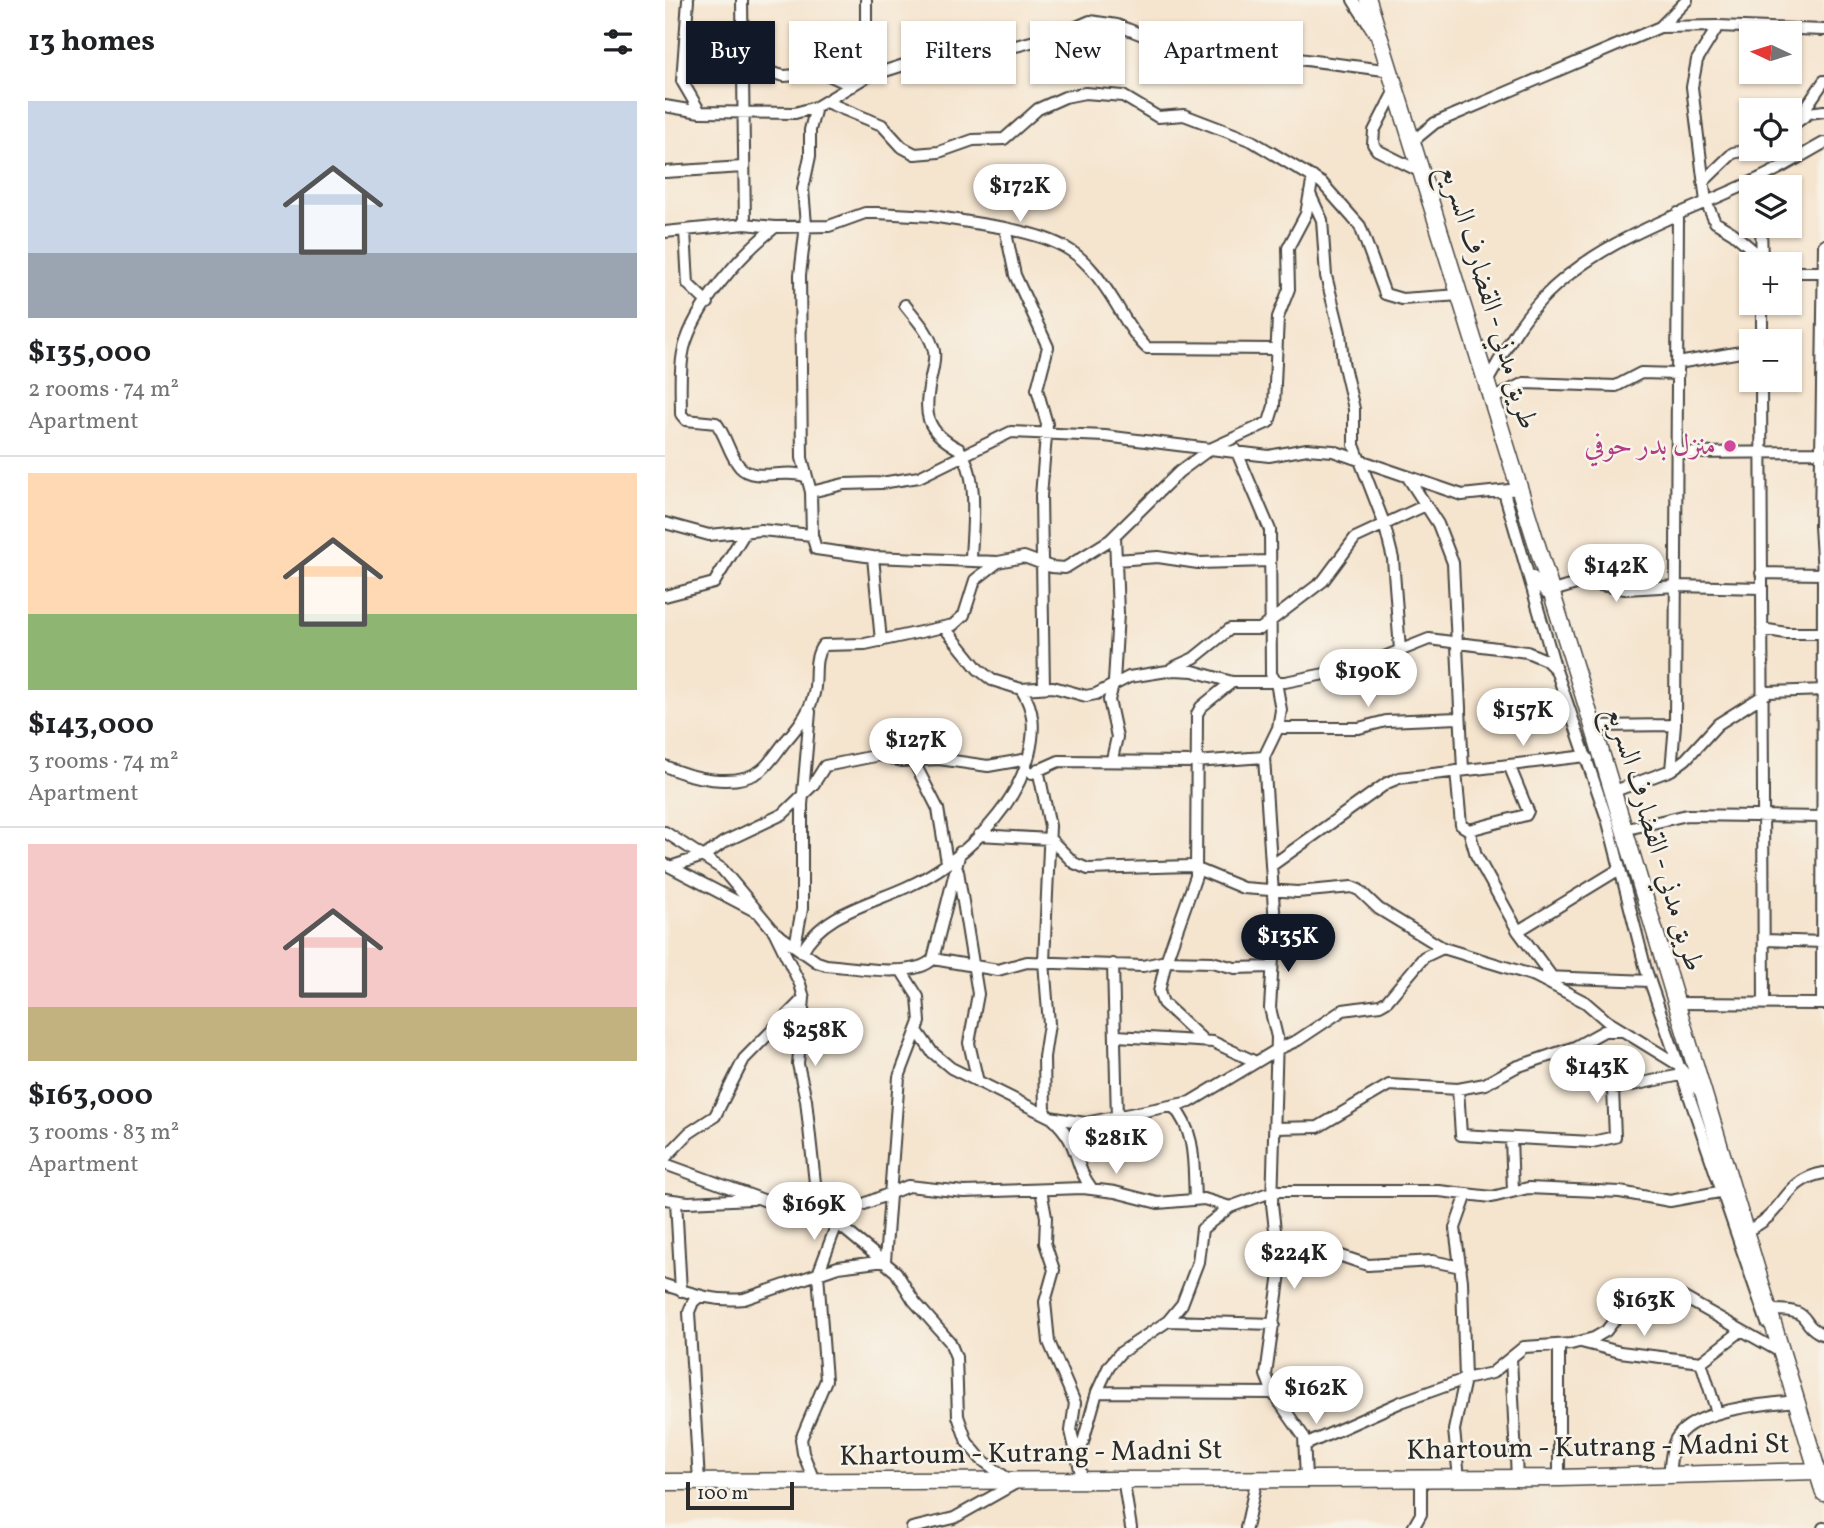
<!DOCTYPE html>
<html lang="en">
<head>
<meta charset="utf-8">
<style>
  body { margin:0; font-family:Vollkorn,Amiri,serif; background:#f6f6f6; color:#202124; height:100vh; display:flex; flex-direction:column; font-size:26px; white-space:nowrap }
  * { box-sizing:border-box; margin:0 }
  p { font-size:23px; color:#757577 }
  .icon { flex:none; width:38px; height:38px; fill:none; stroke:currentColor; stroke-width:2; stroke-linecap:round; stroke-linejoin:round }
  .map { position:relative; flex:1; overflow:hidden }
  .side { display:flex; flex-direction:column; background:#fff; width:665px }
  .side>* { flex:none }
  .hud { position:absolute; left:21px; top:21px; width:665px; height:63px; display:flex; gap:14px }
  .needle { width:46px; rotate:274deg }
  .buttons { position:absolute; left:1074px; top:21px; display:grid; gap:14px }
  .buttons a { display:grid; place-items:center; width:63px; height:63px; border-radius:0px; background:#fff; box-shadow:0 2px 5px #0004; font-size:35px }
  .scale { position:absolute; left:21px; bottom:18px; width:108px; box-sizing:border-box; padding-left:7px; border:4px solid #2b2b2b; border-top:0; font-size:19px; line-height:24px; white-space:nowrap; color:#2b2b2b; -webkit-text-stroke:5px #f7f3e8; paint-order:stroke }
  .price { position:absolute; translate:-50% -60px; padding:0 16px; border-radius:24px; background:#fff; color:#222; font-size:23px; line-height:46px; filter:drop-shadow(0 2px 4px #0008) }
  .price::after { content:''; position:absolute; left:50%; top:42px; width:21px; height:16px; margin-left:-10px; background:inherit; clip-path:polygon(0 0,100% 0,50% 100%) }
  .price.active { background:#111827; color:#fff }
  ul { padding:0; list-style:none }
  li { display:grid; align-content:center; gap:14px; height:371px; padding:0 28px }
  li+li { border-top:2px solid #e0e0e0 }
  li span { display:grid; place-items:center; height:217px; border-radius:0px; color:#555 }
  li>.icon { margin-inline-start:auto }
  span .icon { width:126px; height:126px; fill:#fffc; stroke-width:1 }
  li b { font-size:30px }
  h2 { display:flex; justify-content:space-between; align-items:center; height:84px; padding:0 28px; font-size:30px }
  .chip { padding:0 24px; border-radius:0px; background:#fff; box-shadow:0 2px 5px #0004; font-size:24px; line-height:63px }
  .chip.active { background:#111827; color:#fff }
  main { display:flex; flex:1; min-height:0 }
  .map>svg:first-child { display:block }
</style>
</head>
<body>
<main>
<section class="side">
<h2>13 homes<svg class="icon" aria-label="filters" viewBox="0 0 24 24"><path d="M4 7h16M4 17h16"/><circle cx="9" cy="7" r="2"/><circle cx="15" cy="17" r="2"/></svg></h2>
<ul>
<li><span style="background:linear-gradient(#c9d6e8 70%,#9aa5b1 0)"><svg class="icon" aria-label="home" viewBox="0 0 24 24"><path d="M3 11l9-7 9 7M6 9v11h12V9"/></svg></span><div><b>$135,000</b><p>2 rooms · 74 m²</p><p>Apartment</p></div></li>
<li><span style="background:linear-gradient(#ffd9b3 65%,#8fb573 0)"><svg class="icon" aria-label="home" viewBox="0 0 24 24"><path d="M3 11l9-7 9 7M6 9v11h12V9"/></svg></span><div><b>$143,000</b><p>3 rooms · 74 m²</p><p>Apartment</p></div></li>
<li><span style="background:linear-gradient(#f6c9c9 75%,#c2b280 0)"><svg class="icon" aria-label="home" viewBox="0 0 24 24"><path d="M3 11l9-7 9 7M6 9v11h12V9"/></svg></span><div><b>$163,000</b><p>3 rooms · 83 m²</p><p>Apartment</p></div></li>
</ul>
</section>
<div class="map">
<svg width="1159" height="1528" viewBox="0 0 1159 1528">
  <rect width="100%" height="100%" fill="#f7f3e8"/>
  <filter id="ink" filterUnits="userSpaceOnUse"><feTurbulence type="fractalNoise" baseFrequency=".0143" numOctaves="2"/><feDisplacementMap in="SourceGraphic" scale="14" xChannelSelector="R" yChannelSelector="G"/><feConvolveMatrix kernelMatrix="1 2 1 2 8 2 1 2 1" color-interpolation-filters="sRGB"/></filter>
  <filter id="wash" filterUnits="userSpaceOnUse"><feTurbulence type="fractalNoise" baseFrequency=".00686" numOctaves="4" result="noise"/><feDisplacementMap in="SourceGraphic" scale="28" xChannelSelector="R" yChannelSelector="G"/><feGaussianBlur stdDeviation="1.57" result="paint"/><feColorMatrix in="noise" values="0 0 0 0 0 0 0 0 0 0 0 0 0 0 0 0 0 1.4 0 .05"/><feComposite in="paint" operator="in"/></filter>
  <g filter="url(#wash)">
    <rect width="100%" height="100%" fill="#f5e4ce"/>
  </g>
  <g filter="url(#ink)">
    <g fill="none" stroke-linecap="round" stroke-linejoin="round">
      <g stroke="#494743" stroke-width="14">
        <path id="minor" d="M 23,0 L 17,81 L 35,112
          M 77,0 L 80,224
          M 688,0 L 709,33
          M 1053,26 L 1032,60 L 1027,87 L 1041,202 L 1050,222 L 1068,233 L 1097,258
          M 995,27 L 1022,0
          M 77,65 L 119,76 L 159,73 L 187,86
          M 189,83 L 201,54 L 201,0
          M 731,88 L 709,131 L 708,144 L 712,150 L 758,173
          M 161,102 L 217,125 L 237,147 L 250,154 L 274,152 L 308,140 L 339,139 L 373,109 L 400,97 L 420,93 L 458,96 L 493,117 L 519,115 L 587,141 L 657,183 L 695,226 L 720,294 L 737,299 L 795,295
          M 0,106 L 35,112 L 130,113 L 151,107 L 201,77 L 280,52 L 297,48 L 339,49 L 393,35 L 425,21 L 452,25 L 493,41 L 727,71
          M 151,107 L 145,130 L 145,156 L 138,189 L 141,225 L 135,275 L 137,458 L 146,492 L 147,535 L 151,549 L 208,557 L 333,562 L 359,557 L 386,567 L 400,568 L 445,540 L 514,472 L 545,449 L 604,456 L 642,449 L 668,451 L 797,495 L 854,489
          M 1133,119 L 1159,81
          M 1125,127 L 1144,113 L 1159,111
          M 748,141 L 770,123 L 995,27 L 1053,26 L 1159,30
          M 0,172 L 78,167
          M 1038,182 L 1068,153 L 1087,149
          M 645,194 L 657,220 L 661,276 L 675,332 L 678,362 L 689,409 L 689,445 L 719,523 L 728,559 L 735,650
          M 1096,226 L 1097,261
          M 110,227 C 76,254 30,306 19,348 C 14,369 16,393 16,414 L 21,420 L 51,423 C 61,435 64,455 75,467 C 90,483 120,468 139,476
          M 340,228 C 401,241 418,251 451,304 C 460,319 469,336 482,348 L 612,349
          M 20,231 L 23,284 L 43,303
          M 0,232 L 80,224 L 110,227 L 164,226 L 200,213 L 212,213 L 267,216 L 340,228 L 350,275 L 383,347 L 372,389 L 382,424 L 376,496 L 379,687
          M 1125,272 L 1159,272
          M 240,305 C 251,319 265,333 269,351 C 270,359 268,369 266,377 C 258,415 260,431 294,449 C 315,476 307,527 306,559
          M 1097,341 L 1097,303
          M 1013,363 L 1087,350
          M 1096,380 L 1099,1002
          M 822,382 C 838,354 853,324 875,301 C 934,238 1018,215 1093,179 C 1116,169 1137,155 1159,143
          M 827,399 L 859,383 L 951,386 L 976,373 L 1013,374
          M 571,450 L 605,530 L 606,674 L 611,682 L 616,710 L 613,728 L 599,757 L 610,925 L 605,1008 L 612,1037 L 607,1204 L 615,1273 L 601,1375 L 608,1393 L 639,1437 L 641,1478
          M 1013,453 L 1159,452
          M 742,476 L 773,524 L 788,563 L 798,770
          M 146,492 L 179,484 L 216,483 L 254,477 L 346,432 L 440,436 L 545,449 L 604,422 L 609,406 L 613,317 L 624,289 L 623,248 L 641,214 L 648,177
          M 839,492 L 891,670 L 943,822 L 981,970 L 1102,1323
          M 0,523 L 44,535 L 96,530 L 147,535
          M 208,557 L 216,641
          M 451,560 L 493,557 L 533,563 L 604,561
          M 1096,573 L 1159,574
          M 868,577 L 881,593 L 918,582 L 960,589 L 1012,586 L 1096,588
          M 0,596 L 49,583 L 79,534
          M 279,627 L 313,669 L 327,680 L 356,689 L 388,687 L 421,696 L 431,694 L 464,677 L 509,670 L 528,671 L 567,682 L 620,682 L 694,667 L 764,639 L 862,652 L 881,660 L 891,670
          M 1097,629 L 1121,633 L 1159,633
          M 507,668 L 529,658 L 565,629 L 595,629 L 658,581 L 690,538 L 761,505
          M 928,726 L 1010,725
          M 613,728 L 694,728 L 721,721 L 793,718
          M 447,759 L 452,737 L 444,700 L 449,682 L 453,613 L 450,536
          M 249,762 L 273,809 L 282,862
          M 0,766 C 25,778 70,788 95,771 C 104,765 112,752 119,743 C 131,729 143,715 148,697 C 154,679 146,661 158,645 L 200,644 L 288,625 L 299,615 L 310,580 L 333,562
          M 373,769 L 385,826 L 379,962 L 384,1024 L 379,1057 L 380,1114
          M 1006,770 L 1010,725 L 1013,213
          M 791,771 L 796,825 L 804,830 L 811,855 L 853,931 L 887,977
          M 367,773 L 394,761 L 530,762 L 599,757
          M 947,792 L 1006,770 L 1021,759 L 1053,724 L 1104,692 L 1159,690
          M 804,830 L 861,815 L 863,811 L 844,765
          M 958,830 L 1022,815 L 1159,817
          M 0,832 L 57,869 L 109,931 L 135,984 L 139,998 L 133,1064 L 141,1100 L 150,1183 L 179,1229 L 231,1272 L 249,1301 L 285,1342 L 291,1357 L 293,1416 L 302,1442 L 316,1459 L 343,1479
          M 314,835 L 385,839 L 409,863 L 423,869 L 525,866 L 578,888 L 632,892 L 687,887 L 694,890 L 714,909 L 778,948 L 870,976 L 920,1002 L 942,1021 L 1012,1064 L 1035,1092
          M 0,864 L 90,911
          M 8,866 L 41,855 L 59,842 L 118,814 L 148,785 L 160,766 L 215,755 L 237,761 L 274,759 L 323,766 L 363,759
          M 606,866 L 722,783 L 734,778 L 921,756 L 923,759
          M 293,871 L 313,994 L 304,1043 L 313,1082
          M 853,931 L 953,870
          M 111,933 L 152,962 L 161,965 C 189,967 249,979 268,959 L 295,852
          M 1099,940 L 1159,942
          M 130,946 L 137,909 L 137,805 L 145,712
          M 137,952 C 157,913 206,904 244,886 C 294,863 350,811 364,755 C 370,731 370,710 356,689
          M 268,959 L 333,970 L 362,962 L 478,966 L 501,961 L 547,962 L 570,968 L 606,967
          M 448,964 L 452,1118
          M 880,977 L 985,981
          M 1011,1003 L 1159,1004
          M 1157,1004 L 1158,574 L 1155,526 L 1159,245
          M 253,1032 L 267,1052 L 286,1068 L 385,1117 L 420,1123 L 525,1102 L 613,1049 L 633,1040 L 678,1010 L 715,1005 L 722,1001 L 759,957 L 778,948
          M 452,1036 L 548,1042 L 591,1062
          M 538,1040 L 498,1003 L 494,992 L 501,961 L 531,876 L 532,714 L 536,707 L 567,682
          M 793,1089 L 796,1135 L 927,1142 L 950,1137 L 948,1089 L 1016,1075
          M 508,1106 C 532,1133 528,1165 530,1199
          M 386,1117 C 417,1145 406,1161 427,1189
          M 611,1128 L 653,1127 L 724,1085 L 793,1089 L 820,1084 L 851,1067 L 910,1047 L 939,1031 L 956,1031
          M 846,1138 L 848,1191
          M 0,1158 L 24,1133 L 50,1116 L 79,1059 L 139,998
          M 0,1164 L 112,1205 L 177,1208 L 199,1204 L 243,1186 L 299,1192 L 418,1188 L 450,1192 L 493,1203 L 539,1199 L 565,1207 L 609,1191 L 774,1191 L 827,1197 L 863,1188 L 955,1192 L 1005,1201 L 1054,1192
          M 376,1190 L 381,1217 L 380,1243 L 389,1270 L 380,1302 L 384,1342 L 410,1403 L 406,1431 L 417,1478
          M 0,1199 L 23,1202 L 88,1199
          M 11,1201 L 16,1291
          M 1080,1231 C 1121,1216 1116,1180 1159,1173
          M 612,1250 L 638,1243 L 703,1265 L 767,1261 L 796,1267
          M 220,1261 L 234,1077 L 255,1022 L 253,997 L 236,970
          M 0,1285 C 28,1294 50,1302 79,1299 L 173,1267 L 220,1261
          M 1104,1310 C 1153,1309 1130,1323 1159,1335
          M 503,1321 L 609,1324
          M 916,1342 L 955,1352 L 1036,1362 L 1076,1331
          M 894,1346 L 894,1478
          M 846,1358 L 852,1478
          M 1036,1362 L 1052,1413
          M 432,1392 L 608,1393
          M 640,1445 L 736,1402 L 800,1379 L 827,1373 L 859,1347 L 906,1344 L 929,1338 L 941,1331 L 962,1304 L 979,1296 L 1016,1296 L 1117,1353
          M 413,1460 L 432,1392 L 444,1366 L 455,1353 L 503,1321 L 517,1304 L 533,1262 L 537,1229 L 565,1207
          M 1004,1476 C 1005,1465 1006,1453 1009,1443 C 1022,1409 1101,1404 1131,1401
          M 458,1478 L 466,1528
          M 794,1478 L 789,1430 L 800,1379 L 797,1281 L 790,1228 L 802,1194
          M 34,1482 L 24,1312 L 28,1302 L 35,1296
          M 150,1483 L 138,1453 L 136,1439 L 161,1380 L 153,1274 L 173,1221
          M 247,1528 L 289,1518 L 353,1482
          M 581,1528 L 592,1478
          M 748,1528 L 756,1514 L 756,1478
          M 1158,1528 L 1159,1528"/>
      </g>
      <g stroke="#494743" stroke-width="19">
        <path id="highway" d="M 703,0 L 928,726 L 1159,1493
          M 0,1482 L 894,1478 L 1152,1471"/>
      </g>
      <use href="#minor" stroke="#fff" stroke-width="10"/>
      <use href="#highway" stroke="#fff" stroke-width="16"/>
    </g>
  </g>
  <circle fill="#d1479c" stroke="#f7f3e8" stroke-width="2.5" cx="1065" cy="446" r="7"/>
  <g text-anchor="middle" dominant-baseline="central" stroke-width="5" stroke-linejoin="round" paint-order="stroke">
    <g font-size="28" fill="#2b2b2b" stroke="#f7f3e8">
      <text transform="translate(823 297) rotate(73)">طريق مدني - القضارف السريع</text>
      <text transform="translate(989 839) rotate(73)">طريق مدني - القضارف السريع</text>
      <text transform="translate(933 1448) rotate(-1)">Khartoum - Kutrang - Madni St</text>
      <text transform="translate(366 1454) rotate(-1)">Khartoum - Kutrang - Madni St</text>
    </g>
    <g font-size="28" fill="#b23c85" stroke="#f7f3e8" text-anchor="end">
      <text x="1051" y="446">منزل بدر حوفي</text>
    </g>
  </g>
</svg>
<div class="buttons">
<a><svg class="needle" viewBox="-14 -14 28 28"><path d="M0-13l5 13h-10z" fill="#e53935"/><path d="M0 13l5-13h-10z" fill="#757577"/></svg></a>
<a><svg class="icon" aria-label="locate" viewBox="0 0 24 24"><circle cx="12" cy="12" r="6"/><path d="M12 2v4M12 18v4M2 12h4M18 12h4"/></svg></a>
<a><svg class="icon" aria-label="layers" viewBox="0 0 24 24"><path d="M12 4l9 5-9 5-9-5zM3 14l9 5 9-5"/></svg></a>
<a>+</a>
<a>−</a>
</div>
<div class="scale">100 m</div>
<b class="price" style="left:355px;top:224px">$172K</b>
<b class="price" style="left:951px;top:604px">$142K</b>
<b class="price" style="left:703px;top:709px">$190K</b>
<b class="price" style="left:858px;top:748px">$157K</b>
<b class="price" style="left:251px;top:778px">$127K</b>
<b class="price active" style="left:623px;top:974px">$135K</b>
<b class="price" style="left:150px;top:1068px">$258K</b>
<b class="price" style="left:932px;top:1105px">$143K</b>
<b class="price" style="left:451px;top:1176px">$281K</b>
<b class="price" style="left:149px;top:1242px">$169K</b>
<b class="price" style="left:629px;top:1291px">$224K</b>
<b class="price" style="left:979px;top:1338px">$163K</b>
<b class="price" style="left:651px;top:1426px">$162K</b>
<div class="hud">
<a class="chip active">Buy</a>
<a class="chip">Rent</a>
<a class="chip">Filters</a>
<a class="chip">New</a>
<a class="chip">Apartment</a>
</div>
</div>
</main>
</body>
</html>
